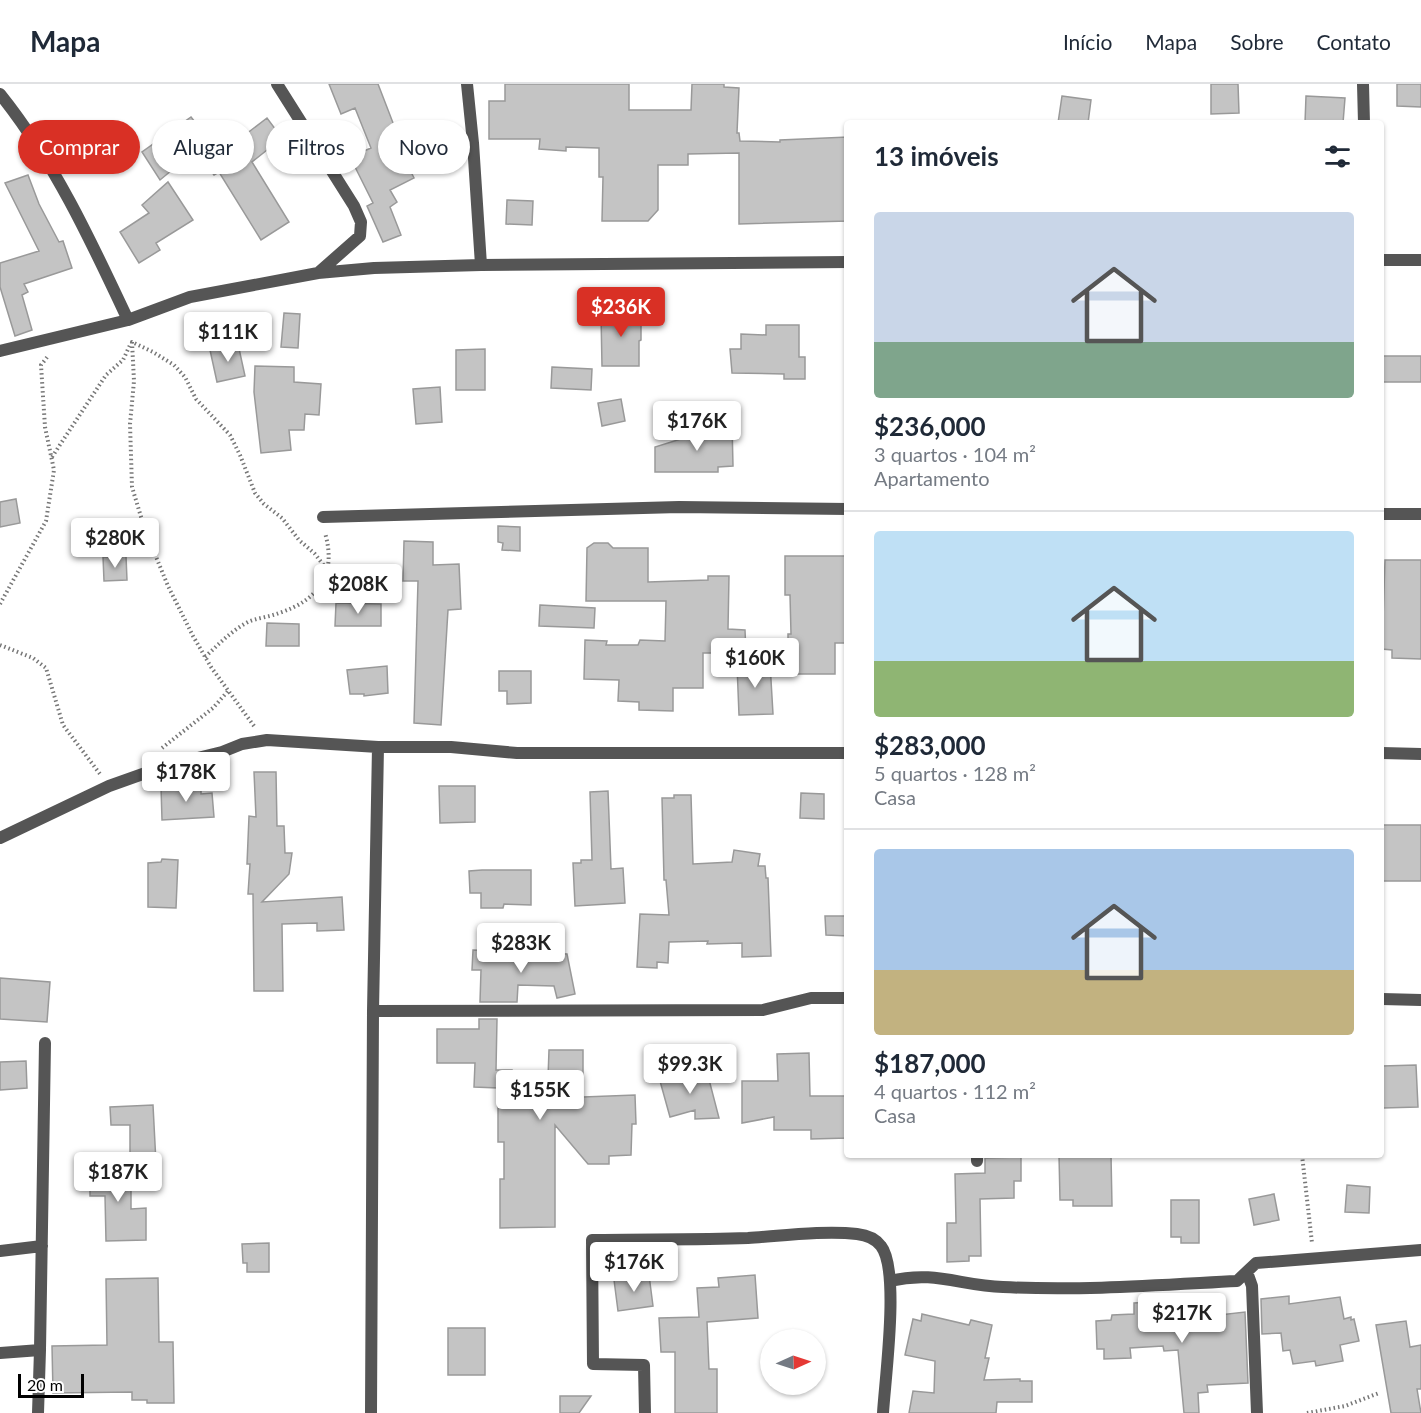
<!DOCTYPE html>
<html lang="pt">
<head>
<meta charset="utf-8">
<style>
  body { margin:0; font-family:Lato,sans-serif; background:#f2f2f3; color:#1f2937; height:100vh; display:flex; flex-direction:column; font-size:22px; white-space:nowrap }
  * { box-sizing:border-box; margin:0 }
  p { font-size:20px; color:#747a83 }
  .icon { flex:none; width:33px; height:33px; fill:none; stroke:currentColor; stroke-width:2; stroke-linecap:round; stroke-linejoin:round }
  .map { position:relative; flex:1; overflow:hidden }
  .drawer { position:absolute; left:844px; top:36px; width:540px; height:1038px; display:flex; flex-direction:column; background:#fff; border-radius:6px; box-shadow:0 2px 4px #0004 }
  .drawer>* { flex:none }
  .banner { position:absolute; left:18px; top:36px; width:570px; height:54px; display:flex; gap:12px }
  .needle { width:39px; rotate:87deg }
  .buttons { position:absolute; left:760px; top:1245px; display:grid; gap:12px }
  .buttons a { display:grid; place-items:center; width:66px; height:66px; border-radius:50%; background:#fff; box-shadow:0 2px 4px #0004; font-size:30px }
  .scale { position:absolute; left:18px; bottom:15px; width:66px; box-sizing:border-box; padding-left:6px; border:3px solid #000; border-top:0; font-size:16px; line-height:21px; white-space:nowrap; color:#000; -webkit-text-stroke:4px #fff; paint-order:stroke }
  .price { position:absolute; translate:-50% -51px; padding:0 14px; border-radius:6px; background:#fff; color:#222; font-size:20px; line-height:39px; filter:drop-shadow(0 2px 3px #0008) }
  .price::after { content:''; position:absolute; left:50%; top:36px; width:18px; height:14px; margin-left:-9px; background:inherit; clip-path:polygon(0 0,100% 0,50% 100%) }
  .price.selected { background:#d93025; color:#fff }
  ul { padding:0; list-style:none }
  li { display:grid; align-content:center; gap:12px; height:318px; padding:0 30px }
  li+li { border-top:2px solid #e0e1e3 }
  li span { display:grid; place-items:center; height:186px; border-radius:6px; color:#555 }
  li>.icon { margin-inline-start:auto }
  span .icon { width:108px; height:108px; fill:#fffc; stroke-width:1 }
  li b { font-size:26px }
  h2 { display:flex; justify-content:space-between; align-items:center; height:72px; padding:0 30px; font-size:26px }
  .chip { padding:0 21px; border-radius:27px; background:#fff; box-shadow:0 2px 4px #0004; font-size:21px; line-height:54px }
  .chip.selected { background:#d93025; color:#fff }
  header { display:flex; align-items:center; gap:36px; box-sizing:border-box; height:84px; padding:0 30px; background:#fff; border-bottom:2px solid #e0e1e3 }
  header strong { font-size:28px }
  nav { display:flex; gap:33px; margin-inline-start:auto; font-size:21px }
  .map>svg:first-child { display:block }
</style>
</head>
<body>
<header>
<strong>Mapa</strong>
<nav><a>Início</a><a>Mapa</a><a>Sobre</a><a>Contato</a></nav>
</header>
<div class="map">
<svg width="1421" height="1329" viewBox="0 0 1421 1329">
  <rect width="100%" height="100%" fill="#fff"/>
  <path fill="#c4c4c4" stroke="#999" stroke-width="1.5" d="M 329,0 L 378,0 L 395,44 L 390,46 L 414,94 L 390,106 L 397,118 L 390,123 L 401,151 L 383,158 L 367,122 L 373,119 L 350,73 L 371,64 L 355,24 L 341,30 Z
    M 505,0 L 629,0 L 629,26 L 691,26 L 692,0 L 724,0 L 724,3 L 739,4 L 737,49 L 739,49 L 740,57 L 780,58 L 780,56 L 848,53 L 848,137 L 739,140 L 739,69 L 688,70 L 688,81 L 658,81 L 658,126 L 648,137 L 602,137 L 603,93 L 599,93 L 599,64 L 566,63 L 566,67 L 539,65 L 540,55 L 489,55 L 489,17 L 505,17 Z
    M 1211,0 L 1238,0 L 1239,29 L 1211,30 Z
    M 1397,0 L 1421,0 L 1421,23 L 1397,22 Z
    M 1062,12 L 1091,16 L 1088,39 L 1058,39 Z
    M 1306,12 L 1345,14 L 1343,39 L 1305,39 Z
    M 191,33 L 220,70 L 267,34 L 282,54 L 252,78 L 289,138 L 261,156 L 219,88 L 214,91 L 206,80 L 200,85 L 189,72 L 160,96 L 142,68 Z
    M 28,91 L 39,120 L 59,158 L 63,157 L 72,184 L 24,200 L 28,208 L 22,211 L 32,246 L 15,252 L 0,203 L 0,179 L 39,167 L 5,99 Z
    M 168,98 L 193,136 L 156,159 L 160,166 L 139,179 L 120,148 L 149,129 L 142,121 Z
    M 507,116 L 533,117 L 532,141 L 506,140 Z
    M 604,226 L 641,226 L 641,256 L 639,257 L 639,282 L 602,282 L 601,231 L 604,231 Z
    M 284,229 L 300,230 L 298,264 L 281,263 Z
    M 766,241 L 799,241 L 799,273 L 805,273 L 805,295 L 784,295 L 784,290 L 732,289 L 730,265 L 741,265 L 741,250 L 766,251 Z
    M 238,260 L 245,292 L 217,298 L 210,266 Z
    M 485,265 L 485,306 L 456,306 L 456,266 Z
    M 1382,272 L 1421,272 L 1421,298 L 1382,298 Z
    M 255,282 L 294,283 L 294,298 L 321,300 L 319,331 L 305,330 L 304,346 L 289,346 L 291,366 L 261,369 L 254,308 Z
    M 552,283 L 592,285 L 591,306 L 551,304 Z
    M 440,303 L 442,338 L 416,340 L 413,305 Z
    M 621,315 L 625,337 L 602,342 L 598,319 Z
    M 732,339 L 733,382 L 718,383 L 718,388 L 655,388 L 655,363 Z
    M 16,415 L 20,439 L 0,443 L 0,418 Z
    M 498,442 L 520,443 L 520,467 L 502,466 L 503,459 L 498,458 Z
    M 404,457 L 433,458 L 433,481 L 459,480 L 461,525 L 448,526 L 441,641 L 414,639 L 418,497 L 403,497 Z
    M 594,459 L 608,459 L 613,464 L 648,464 L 648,498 L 708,496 L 708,492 L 729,492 L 728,545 L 745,546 L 746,569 L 703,569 L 703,604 L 673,604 L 673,627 L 639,626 L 639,618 L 618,617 L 619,596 L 584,595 L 585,556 L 607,557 L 606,561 L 638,561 L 640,556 L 665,557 L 666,517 L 586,517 L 587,464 Z
    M 126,472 L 127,496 L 104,497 L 103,473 Z
    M 785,472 L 848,472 L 848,559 L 835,559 L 835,590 L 785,590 L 784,572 L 788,572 L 788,550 L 791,550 L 790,511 L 785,511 Z
    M 1385,476 L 1421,476 L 1421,575 L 1392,574 L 1392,566 L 1382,565 Z
    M 336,519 L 381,520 L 381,542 L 335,542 Z
    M 540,521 L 595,524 L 594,544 L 539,542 Z
    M 267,539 L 299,540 L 299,562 L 266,562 Z
    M 770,579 L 773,630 L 739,631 L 737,581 Z
    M 387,582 L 388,609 L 364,612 L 364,610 L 350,610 L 347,586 Z
    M 499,587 L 531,587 L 531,619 L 507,620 L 507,607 L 499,607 Z
    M 254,688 L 276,688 L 277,742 L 284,742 L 285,769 L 292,769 L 289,790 L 262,818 L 342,813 L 344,846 L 317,847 L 317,839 L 282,840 L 283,907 L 254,907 L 253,810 L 248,810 L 250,780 L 247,780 L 249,732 L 256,733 Z
    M 201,701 L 201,710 L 212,709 L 214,733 L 162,736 L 161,703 Z
    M 439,702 L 475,702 L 475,738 L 440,739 Z
    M 608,707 L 611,785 L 623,784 L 625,819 L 575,822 L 573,779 L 581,779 L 581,776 L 592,776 L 590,708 Z
    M 801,709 L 824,710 L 824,735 L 800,734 Z
    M 674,711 L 691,711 L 693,780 L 732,778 L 734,766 L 760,770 L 758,782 L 765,782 L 766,794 L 768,794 L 771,872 L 742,873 L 742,859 L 707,860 L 708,857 L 669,858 L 668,879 L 657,878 L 657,884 L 637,883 L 640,830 L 669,831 L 666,796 L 664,796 L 662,714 L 674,714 Z
    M 1382,741 L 1421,741 L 1421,797 L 1382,797 Z
    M 162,775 L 178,776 L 176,824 L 148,823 L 148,779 L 161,778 Z
    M 482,786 L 531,786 L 531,821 L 504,820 L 503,824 L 481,824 L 481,809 L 470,809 L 469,787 Z
    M 825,832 L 848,832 L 848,852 L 826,851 Z
    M 473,866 L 567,870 L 575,910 L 557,914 L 554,902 L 518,901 L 517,918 L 480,918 L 481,886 L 472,886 Z
    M 0,894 L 50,898 L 47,938 L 0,935 Z
    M 479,935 L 497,935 L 496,986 L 512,986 L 512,994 L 548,994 L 549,966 L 583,966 L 583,1013 L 635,1011 L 636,1040 L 632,1040 L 631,1071 L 609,1072 L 609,1080 L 588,1080 L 555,1041 L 555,1143 L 500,1144 L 500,1095 L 504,1095 L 504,1058 L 498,1058 L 498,1004 L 474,1003 L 475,979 L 437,979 L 437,945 L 479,945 Z
    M 809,969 L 810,1012 L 848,1012 L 848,1054 L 811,1055 L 811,1046 L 774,1046 L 774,1033 L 742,1039 L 742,997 L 778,997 L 777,970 Z
    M 26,977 L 27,1004 L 0,1006 L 0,978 Z
    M 1416,981 L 1418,1023 L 1383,1024 L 1382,982 Z
    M 706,984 L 719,1034 L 695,1035 L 695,1026 L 670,1033 L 660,997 Z
    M 153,1021 L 156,1079 L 130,1081 L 130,1041 L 111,1041 L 110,1023 Z
    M 1059,1071 L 1111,1071 L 1112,1122 L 1073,1122 L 1073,1116 L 1060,1116 Z
    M 1021,1073 L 1021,1097 L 1014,1097 L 1014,1114 L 980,1115 L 981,1172 L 969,1172 L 969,1177 L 947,1178 L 947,1139 L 956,1139 L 955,1090 L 985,1089 L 985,1074 Z
    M 90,1081 L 131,1082 L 131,1125 L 146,1124 L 146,1156 L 106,1157 L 105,1112 L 90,1112 Z
    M 1347,1101 L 1370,1103 L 1369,1129 L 1345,1128 Z
    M 1274,1110 L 1279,1136 L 1254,1141 L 1249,1115 Z
    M 1171,1116 L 1199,1116 L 1199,1159 L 1181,1159 L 1181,1153 L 1171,1153 Z
    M 269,1159 L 269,1188 L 247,1188 L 247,1179 L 243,1179 L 242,1160 Z
    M 649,1191 L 653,1222 L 618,1227 L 614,1196 Z
    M 755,1191 L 758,1234 L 707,1238 L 709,1285 L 717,1285 L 717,1329 L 675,1329 L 675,1268 L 661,1268 L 659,1234 L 699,1233 L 697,1204 L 719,1203 L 718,1194 Z
    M 158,1194 L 159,1258 L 173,1258 L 174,1319 L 147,1319 L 147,1316 L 132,1316 L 132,1308 L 53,1309 L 52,1262 L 107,1261 L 106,1195 Z
    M 1289,1212 L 1289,1220 L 1340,1213 L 1344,1235 L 1351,1233 L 1351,1236 L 1354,1235 L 1359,1257 L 1340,1261 L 1343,1277 L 1316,1282 L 1315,1277 L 1293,1280 L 1290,1266 L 1283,1267 L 1281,1249 L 1262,1250 L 1261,1215 Z
    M 1181,1216 L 1181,1220 L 1192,1220 L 1193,1234 L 1245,1228 L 1248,1299 L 1207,1301 L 1208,1308 L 1198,1309 L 1199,1329 L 1184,1329 L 1178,1266 L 1164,1267 L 1163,1262 L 1130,1264 L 1131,1274 L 1104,1275 L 1104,1265 L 1097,1265 L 1096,1237 L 1111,1236 L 1112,1231 L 1134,1230 L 1134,1219 Z
    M 922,1230 L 969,1241 L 971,1236 L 992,1241 L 985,1274 L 989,1274 L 984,1296 L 1020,1295 L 1020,1297 L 1032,1297 L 1032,1318 L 997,1318 L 996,1329 L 909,1329 L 913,1307 L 934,1309 L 935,1277 L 905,1271 L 913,1235 L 921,1237 Z
    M 1406,1237 L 1410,1263 L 1421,1261 L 1421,1305 L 1417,1305 L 1421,1329 L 1391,1329 L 1376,1241 Z
    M 448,1244 L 485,1244 L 485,1291 L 448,1291 Z
    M 560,1312 L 591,1312 L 579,1329 L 560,1329 Z"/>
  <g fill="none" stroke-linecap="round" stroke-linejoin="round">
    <path stroke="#777" stroke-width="4" stroke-dasharray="1.5 3" stroke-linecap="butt" d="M 52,373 L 106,291 L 123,276 L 131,259
      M 0,520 L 46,437 L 54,386 L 45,343 L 41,281 L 48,272
      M 0,561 L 33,574 L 46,584 L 63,641 L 100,690
      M 205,573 C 219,560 231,547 248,538 C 257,534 269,533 279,529 C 319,516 337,490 325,449
      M 254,642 L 211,583 L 193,552 L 168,502 L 145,446 L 132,403 L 130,340 L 134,297 L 132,258 L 153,268 L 174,281 L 185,293 L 196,315 L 230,351 L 240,371 L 255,409 L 264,420 L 282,434 L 299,456 L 315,470 L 328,487
      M 162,664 L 213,624 L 228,607
      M 1302,1071 L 1312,1159
      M 1307,1329 L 1345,1322 L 1379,1309"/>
    <path stroke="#555" stroke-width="12" d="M 277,0 L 354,122 L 361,138 L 360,152 L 318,189
      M 467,0 L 473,59 L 481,181
      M 1363,0 L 1364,39
      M 0,10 C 54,77 92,159 128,236
      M 1382,176 L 1421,176
      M 0,267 L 128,236 L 190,213 L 318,189 L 374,184 L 481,181 L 848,178
      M 1382,430 L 1421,430
      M 323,433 L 679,423 L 848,425
      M 1382,669 L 1421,670
      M 0,754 L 109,702 L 165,682 L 222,668 L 242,660 L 267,656 L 378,663 L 451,663 L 517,669 L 848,669
      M 1382,915 L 1421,916
      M 373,927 L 763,926 L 811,914 L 848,914
      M 977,1077 L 977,1071
      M 0,1167 L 42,1162
      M 1247,1188 L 1252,1202 L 1257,1329
      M 890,1197 C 935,1186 961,1202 1003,1203 C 1081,1207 1160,1201 1237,1197 L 1256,1179 L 1421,1166
      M 40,1266 L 45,959
      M 0,1269 L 40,1266 L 38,1329
      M 371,1329 L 373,927 L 378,663
      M 645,1329 L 644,1281 L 593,1280 L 592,1156 C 644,1155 696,1156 748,1154 C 780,1152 825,1146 857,1150 C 866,1151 875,1154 881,1162 C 900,1186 885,1295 883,1329"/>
  </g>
</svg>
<div class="buttons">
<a><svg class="needle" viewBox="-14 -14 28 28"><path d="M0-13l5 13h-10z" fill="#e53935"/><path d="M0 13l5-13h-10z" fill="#747a83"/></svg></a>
</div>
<div class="scale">20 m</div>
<b class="price selected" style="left:621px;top:254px">$236K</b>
<b class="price" style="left:228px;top:279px">$111K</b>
<b class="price" style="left:697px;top:368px">$176K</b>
<b class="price" style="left:115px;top:485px">$280K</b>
<b class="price" style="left:358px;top:531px">$208K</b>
<b class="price" style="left:755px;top:605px">$160K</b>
<b class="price" style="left:186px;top:719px">$178K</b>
<b class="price" style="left:521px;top:890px">$283K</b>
<b class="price" style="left:690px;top:1011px">$99.3K</b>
<b class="price" style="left:540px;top:1037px">$155K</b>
<b class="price" style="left:118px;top:1119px">$187K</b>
<b class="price" style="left:634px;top:1209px">$176K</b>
<b class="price" style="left:1182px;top:1260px">$217K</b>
<div class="banner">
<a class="chip selected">Comprar</a>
<a class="chip">Alugar</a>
<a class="chip">Filtros</a>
<a class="chip">Novo</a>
</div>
<section class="drawer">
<h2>13 imóveis<svg class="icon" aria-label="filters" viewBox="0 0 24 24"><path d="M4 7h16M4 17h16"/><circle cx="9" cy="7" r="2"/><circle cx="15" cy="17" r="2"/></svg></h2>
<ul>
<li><span style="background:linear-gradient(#c9d6e8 70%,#7fa58c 0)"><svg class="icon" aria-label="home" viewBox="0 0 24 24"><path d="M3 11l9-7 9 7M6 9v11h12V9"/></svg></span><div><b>$236,000</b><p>3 quartos · 104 m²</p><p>Apartamento</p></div></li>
<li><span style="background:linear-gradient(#bfe0f5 70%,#8fb573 0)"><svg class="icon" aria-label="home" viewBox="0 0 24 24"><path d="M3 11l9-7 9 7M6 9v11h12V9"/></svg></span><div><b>$283,000</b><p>5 quartos · 128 m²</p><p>Casa</p></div></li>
<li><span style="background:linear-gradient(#a9c7e8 65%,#c2b280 0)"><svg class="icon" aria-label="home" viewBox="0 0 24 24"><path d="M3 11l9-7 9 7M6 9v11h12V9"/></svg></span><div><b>$187,000</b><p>4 quartos · 112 m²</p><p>Casa</p></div></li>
</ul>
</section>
</div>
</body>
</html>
